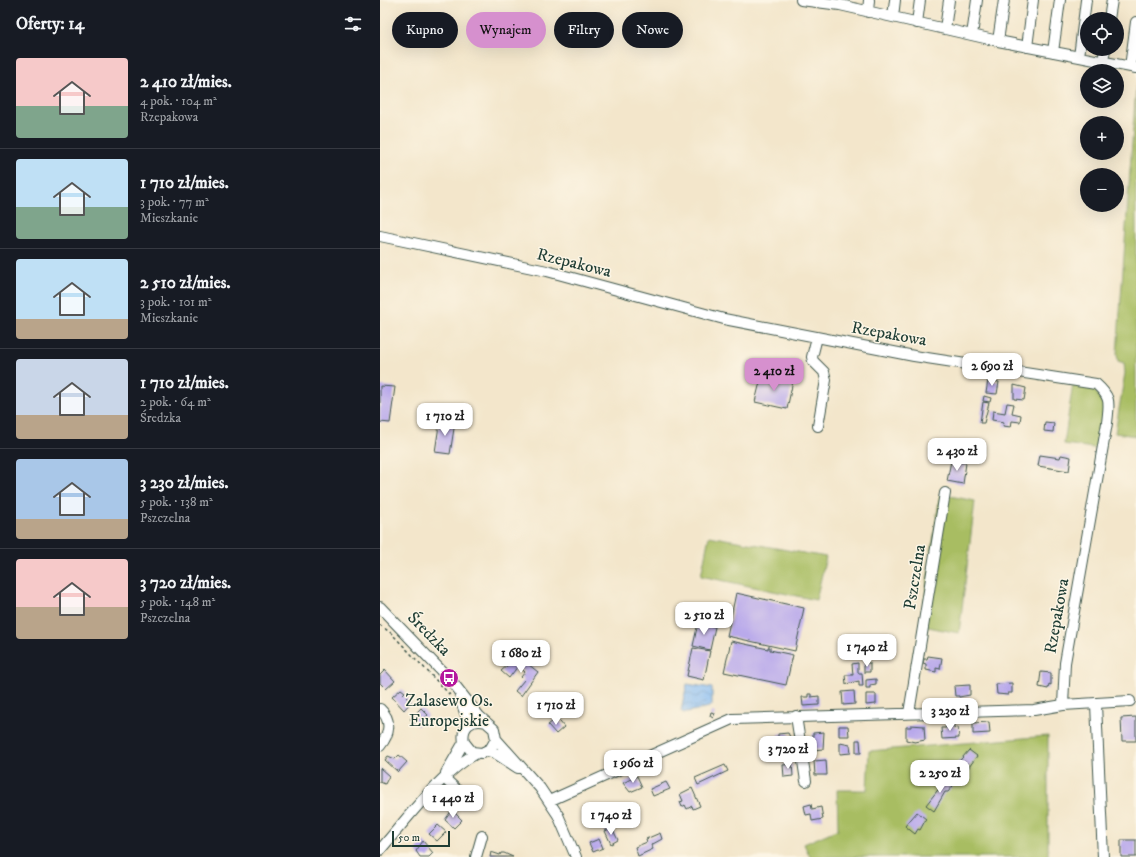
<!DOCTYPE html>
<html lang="pl">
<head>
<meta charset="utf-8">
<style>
  body { margin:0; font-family:"IM FELL DW Pica",serif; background:#242831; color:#f1f3f6; height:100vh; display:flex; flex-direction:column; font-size:15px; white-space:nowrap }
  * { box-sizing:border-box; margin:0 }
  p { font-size:13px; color:#9ea1a6 }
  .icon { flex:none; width:22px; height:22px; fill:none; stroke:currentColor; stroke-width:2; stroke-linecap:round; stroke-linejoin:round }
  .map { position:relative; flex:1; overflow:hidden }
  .sheet { display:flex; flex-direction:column; background:#171b24; width:380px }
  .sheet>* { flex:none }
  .banner { position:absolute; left:12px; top:12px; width:380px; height:36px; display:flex; gap:8px }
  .controls { position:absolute; left:700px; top:12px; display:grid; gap:8px }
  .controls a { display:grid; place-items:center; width:44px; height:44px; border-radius:50%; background:#171b24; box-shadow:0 4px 16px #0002; font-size:20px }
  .scale { position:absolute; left:12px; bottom:10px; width:58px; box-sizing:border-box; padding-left:4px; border:2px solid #1f3d34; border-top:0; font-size:11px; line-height:14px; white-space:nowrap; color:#1f3d34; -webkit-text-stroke:3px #fcf5e5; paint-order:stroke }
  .price { position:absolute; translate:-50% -34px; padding:0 9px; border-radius:8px; background:#fff; color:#222; font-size:13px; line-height:26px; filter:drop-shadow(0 1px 2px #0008) }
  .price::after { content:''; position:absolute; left:50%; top:24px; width:12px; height:9px; margin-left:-6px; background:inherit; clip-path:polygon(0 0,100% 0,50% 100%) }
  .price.current { background:#d690ce; color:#111 }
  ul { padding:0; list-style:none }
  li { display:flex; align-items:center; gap:12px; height:100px; padding:0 16px }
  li+li { border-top:1px solid #363941 }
  li span { display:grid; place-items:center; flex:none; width:112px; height:80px; border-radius:4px; color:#555 }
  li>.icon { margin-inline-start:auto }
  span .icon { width:48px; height:48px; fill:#fffc; stroke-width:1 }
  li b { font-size:17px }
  h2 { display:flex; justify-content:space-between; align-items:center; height:48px; padding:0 16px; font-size:17px }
  .chip { padding:0 14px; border-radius:18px; background:#171b24; box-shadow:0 4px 16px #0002; font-size:14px; line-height:36px }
  .chip.current { background:#d690ce; color:#111 }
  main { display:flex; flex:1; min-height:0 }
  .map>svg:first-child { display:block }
</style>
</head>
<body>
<main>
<section class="sheet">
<h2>Oferty: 14<svg class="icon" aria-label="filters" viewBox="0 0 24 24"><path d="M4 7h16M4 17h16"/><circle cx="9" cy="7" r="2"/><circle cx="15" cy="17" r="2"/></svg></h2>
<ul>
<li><span style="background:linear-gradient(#f6c9c9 60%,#7fa58c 0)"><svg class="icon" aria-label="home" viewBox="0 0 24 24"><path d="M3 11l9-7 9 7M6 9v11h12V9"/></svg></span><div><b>2 410 zł/mies.</b><p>4 pok. · 104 m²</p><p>Rzepakowa</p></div></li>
<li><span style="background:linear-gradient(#bfe0f5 60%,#7fa58c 0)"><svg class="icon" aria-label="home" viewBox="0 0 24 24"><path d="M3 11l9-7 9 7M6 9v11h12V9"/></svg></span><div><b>1 710 zł/mies.</b><p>3 pok. · 77 m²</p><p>Mieszkanie</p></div></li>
<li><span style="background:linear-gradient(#bfe0f5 75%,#b9a48a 0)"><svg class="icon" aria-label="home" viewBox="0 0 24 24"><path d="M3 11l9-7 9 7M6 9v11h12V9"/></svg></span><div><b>2 510 zł/mies.</b><p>3 pok. · 101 m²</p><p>Mieszkanie</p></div></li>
<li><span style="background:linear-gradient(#c9d6e8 70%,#b9a48a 0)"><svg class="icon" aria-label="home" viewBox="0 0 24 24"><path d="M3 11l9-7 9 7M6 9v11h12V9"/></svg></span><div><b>1 710 zł/mies.</b><p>2 pok. · 64 m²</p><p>Średzka</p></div></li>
<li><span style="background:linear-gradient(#a9c7e8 75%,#b9a48a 0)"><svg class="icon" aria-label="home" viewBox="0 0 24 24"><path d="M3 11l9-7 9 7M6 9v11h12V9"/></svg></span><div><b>3 230 zł/mies.</b><p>5 pok. · 138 m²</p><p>Pszczelna</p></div></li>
<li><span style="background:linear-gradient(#f6c9c9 60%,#b9a48a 0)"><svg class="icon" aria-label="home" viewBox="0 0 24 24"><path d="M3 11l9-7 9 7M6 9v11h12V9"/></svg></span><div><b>3 720 zł/mies.</b><p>5 pok. · 148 m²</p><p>Pszczelna</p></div></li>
</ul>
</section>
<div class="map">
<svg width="756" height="857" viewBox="0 0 756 857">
  <defs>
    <pattern id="water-waves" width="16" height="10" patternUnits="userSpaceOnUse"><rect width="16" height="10" fill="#85bbf4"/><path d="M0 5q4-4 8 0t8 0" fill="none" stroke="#6c99c6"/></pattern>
  </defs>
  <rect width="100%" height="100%" fill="#fcf5e5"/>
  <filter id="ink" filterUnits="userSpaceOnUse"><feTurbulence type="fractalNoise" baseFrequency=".025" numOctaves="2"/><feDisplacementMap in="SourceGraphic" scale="8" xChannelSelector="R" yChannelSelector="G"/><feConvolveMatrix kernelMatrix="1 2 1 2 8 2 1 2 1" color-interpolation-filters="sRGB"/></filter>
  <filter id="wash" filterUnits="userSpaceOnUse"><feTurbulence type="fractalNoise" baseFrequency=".012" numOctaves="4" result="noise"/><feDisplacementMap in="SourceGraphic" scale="16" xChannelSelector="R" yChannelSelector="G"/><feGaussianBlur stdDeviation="0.9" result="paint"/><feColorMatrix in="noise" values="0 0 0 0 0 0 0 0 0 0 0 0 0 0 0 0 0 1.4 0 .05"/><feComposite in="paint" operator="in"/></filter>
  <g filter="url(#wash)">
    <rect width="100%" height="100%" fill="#f3e6cb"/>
    <path fill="#a8bd62" stroke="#647d4b" d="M 756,86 L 756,436 L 735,433 L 745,373 L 744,363 L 738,361 L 737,354 Z
      M 693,383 L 712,386 L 725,406 L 721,449 L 684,444 Z
      M 560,494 L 595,501 L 579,633 L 548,627 L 540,631 Z
      M 329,536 L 446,557 L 436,600 L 321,576 Z
      M 668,736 L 668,857 L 430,857 L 424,844 L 458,829 L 457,790 L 487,790 L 489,751 Z"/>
    <path fill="url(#water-waves)" stroke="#527c94" d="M 307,684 L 332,688 L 332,705 L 329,707 L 303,713 L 301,711 Z"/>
    <g id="blocks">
      <path fill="#b8a8eb" d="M 382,374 L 413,381 L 407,409 L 375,402 Z
        M 608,380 L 619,382 L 617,394 L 606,393 Z
        M 634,385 L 646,388 L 644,400 L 634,399 Z
        M 0,386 L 15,387 L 10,423 L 0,422 Z
        M 604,396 L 611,398 L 610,402 L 603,401 Z
        M 603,402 L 609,403 L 604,423 L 600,423 Z
        M 627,403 L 634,404 L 632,413 L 641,415 L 640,422 L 632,421 L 631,427 L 623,426 L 624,422 L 612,420 L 613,411 L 625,413 Z
        M 60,419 L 75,422 L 70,454 L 55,452 Z
        M 665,422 L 674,423 L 673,432 L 664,431 Z
        M 660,455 L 680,458 L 681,455 L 691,457 L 689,471 L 658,466 Z
        M 571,461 L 586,463 L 583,484 L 567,481 Z
        M 356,593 L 424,608 L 415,651 L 347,636 Z
        M 318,623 L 335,627 L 330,650 L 313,646 Z
        M 351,641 L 388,649 L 388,647 L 390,647 L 390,650 L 413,655 L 406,685 L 344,672 Z
        M 313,648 L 330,651 L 324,680 L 307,676 Z
        M 548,656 L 562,658 L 560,669 L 556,668 L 556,672 L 546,670 L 546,664 L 543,663 L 544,659 L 547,659 Z
        M 135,659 L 140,663 L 143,660 L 158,672 L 141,696 L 135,691 L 144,680 L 141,677 L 145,672 L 138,666 L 129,678 L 121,671 Z
        M 478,663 L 478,673 L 482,673 L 483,686 L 479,686 L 479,681 L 466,684 L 465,675 L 473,675 L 472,664 Z
        M 484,663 L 490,663 L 490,672 L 484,672 Z
        M 5,670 L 15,681 L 6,689 L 0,683 L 0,675 Z
        M 661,672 L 671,673 L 671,685 L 669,684 L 668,689 L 659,687 Z
        M 496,679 L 496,684 L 490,685 L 490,688 L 486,688 L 486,680 Z
        M 632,683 L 632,693 L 628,693 L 628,695 L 617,694 L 616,684 Z
        M 590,685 L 590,695 L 579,697 L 579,696 L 575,696 L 574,686 Z
        M 21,689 L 25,692 L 23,694 L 31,702 L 24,710 L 12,697 Z
        M 474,691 L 475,704 L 463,705 L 462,692 Z
        M 428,694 L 431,694 L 431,697 L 439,696 L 439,705 L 423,706 L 422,697 L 428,697 Z
        M 486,694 L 496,694 L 496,704 L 486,705 Z
        M 183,698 L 190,707 L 180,715 L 175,709 L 180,705 L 177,702 Z
        M 41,708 L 48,715 L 37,726 L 30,719 Z
        M 331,712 L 335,713 L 333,718 L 330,716 Z
        M 756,717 L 756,741 L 742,741 L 741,718 Z
        M 177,718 L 184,727 L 176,734 L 168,725 Z
        M 609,722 L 610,733 L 593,734 L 593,723 Z
        M 574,723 L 574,728 L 578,727 L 579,738 L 562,739 L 561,728 L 566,728 L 566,724 Z
        M 531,725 L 544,726 L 545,740 L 535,742 L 526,740 L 526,727 L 531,727 Z
        M 459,726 L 468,726 L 469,736 L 459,736 Z
        M 444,732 L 443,749 L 433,750 L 432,742 L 433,742 L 433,733 Z
        M 408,733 L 410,737 L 409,751 L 398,751 L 398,734 Z
        M 476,740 L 480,740 L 481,753 L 476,753 Z
        M 460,743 L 470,745 L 471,753 L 460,754 Z
        M 589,750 L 597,756 L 584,774 L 575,766 Z
        M 19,755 L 27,762 L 18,772 L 5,760 L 8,756 L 15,759 Z
        M 446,760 L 447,775 L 435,775 L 434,761 Z
        M 412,764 L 413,776 L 404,777 L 403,765 Z
        M 345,765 L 348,771 L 318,785 L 315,778 Z
        M 0,768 L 9,776 L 5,784 L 0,782 Z
        M 257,776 L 262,787 L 250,792 L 243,783 Z
        M 568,777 L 573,782 L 571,785 L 573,786 L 568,792 L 565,792 L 554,811 L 546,805 Z
        M 286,782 L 290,789 L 273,796 L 270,789 Z
        M 312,788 L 320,806 L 313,809 L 312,806 L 307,809 L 305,805 L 302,807 L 300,802 L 303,801 L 300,794 Z
        M 84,797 L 89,802 L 82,809 L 78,805 Z
        M 431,804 L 432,809 L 441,807 L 443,819 L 432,821 L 431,814 L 426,815 L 424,806 Z
        M 72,810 L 82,820 L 74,828 L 65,820 Z
        M 537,812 L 546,819 L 540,830 L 538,829 L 535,834 L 525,826 Z
        M 58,825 L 66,832 L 57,841 L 49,834 Z
        M 232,828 L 238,840 L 231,844 L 225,831 Z
        M 280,833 L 282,839 L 271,845 L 273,849 L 258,856 L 255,847 L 267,842 L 266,839 Z
        M 219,839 L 223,848 L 213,852 L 209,843 Z
        M 741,840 L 756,840 L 756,857 L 741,857 Z
        M 43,841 L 53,853 L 49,857 L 40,857 L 36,851 Z
        M 111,852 L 120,855 L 121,853 L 124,853 L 133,857 L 110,857 Z"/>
    </g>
  </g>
  <g filter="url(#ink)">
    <use href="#blocks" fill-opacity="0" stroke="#3f564b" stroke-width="1"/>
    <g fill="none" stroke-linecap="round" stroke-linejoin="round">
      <g stroke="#3f564b" stroke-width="12">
        <path id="minor" d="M 421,0 L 460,5 L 618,41 L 624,0
          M 488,12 L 489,0
          M 513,17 L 515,0
          M 729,19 L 732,0
          M 537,23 L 540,0
          M 565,29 L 569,0
          M 592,35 L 597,0
          M 618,41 L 756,68
          M 647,47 L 653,0
          M 673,52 L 680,0
          M 699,57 L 706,0
          M 723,62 L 725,49
          M 750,67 L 756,22
          M 0,236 L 167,271 L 344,319 L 534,356 L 716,384 C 732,398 729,403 727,423 L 685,663 L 683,705
          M 437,337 L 432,357 L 433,361 L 444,372 L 446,380 L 438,426
          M 0,607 L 74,684 L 99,716 L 114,729 L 116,739 L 111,748 L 102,753 L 92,752 L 84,742 C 81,727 91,718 106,722
          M 80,699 L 87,718 L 86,727
          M 716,704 L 723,857
          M 0,709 C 12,720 10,734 0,746
          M 529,713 L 565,493
          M 416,716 L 426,781
          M 116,739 L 160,788 L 178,815 L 196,857
          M 107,751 L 115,753 L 138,768
          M 66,773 L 84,742
          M 64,778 L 79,792
          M 169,801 L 352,719 L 654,710 L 683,705 L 750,701
          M 0,850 C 27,819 61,772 97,753
          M 96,857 L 102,836"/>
      </g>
      <path stroke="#3f564b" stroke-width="1.5" stroke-dasharray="3 3" stroke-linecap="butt" d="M 0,625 L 11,633 L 72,697"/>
      <use href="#minor" stroke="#fff" stroke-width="10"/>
    </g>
  </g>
  <defs>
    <g id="bus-disc" transform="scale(1)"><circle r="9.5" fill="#b5179e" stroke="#fcf5e5"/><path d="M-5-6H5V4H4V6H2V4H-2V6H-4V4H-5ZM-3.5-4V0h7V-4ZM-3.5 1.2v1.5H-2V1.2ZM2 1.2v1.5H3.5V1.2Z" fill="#fff"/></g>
  </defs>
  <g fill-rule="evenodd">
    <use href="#bus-disc" x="69" y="678"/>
  </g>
  <g text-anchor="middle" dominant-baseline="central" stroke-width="3" stroke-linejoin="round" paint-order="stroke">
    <g font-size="17" fill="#1f3d34" stroke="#fcf5e5">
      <text transform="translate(194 263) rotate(14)">Rzepakowa</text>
      <text transform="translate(509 334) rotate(10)">Rzepakowa</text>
      <text transform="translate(535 577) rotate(-81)">Pszczelna</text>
      <text transform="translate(677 616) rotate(-80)">Rzepakowa</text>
      <text transform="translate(49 634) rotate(46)">Średzka</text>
    </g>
    <g font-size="17" fill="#1f3d34" stroke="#fcf5e5">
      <text x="69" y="701">Zalasewo Os.<tspan x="69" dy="20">Europejskie</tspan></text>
    </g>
  </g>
</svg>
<div class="controls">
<a><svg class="icon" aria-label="locate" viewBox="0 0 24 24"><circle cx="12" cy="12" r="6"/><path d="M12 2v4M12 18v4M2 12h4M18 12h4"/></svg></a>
<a><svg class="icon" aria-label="layers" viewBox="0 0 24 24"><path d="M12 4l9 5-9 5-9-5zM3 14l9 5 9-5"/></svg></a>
<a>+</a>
<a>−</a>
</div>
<div class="scale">50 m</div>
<b class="price" style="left:612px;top:387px">2 690 zł</b>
<b class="price current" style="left:394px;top:392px">2 410 zł</b>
<b class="price" style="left:65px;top:437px">1 710 zł</b>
<b class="price" style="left:577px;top:472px">2 430 zł</b>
<b class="price" style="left:324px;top:636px">2 510 zł</b>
<b class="price" style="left:487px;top:668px">1 740 zł</b>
<b class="price" style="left:141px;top:674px">1 680 zł</b>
<b class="price" style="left:176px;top:726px">1 710 zł</b>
<b class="price" style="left:570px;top:732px">3 230 zł</b>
<b class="price" style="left:408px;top:770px">3 720 zł</b>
<b class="price" style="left:253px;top:784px">1 960 zł</b>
<b class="price" style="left:560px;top:794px">2 250 zł</b>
<b class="price" style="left:73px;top:819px">1 440 zł</b>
<b class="price" style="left:231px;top:836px">1 740 zł</b>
<div class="banner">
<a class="chip">Kupno</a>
<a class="chip current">Wynajem</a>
<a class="chip">Filtry</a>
<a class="chip">Nowe</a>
</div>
</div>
</main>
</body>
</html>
